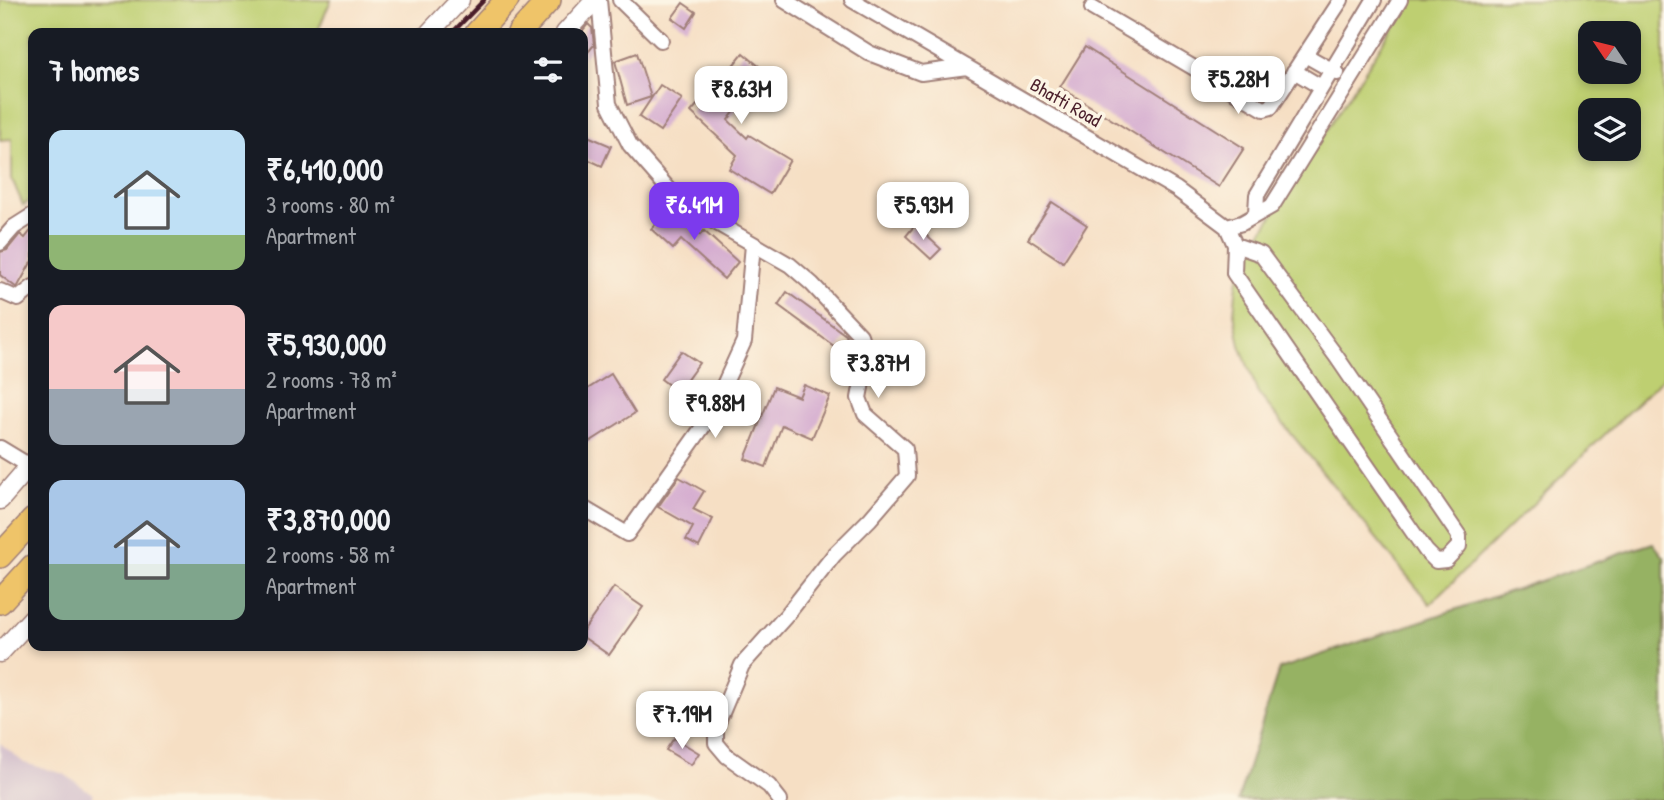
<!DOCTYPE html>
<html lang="en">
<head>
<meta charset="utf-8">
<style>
  body { margin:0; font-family:"Patrick Hand",sans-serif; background:#20242c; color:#f1f3f6; height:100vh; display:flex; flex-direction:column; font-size:26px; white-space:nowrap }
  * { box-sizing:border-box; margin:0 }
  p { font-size:23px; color:#9ea1a6 }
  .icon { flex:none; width:38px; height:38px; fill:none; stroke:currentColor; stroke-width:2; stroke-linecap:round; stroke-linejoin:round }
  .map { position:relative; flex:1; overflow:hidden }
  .drawer { position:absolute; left:28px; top:28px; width:560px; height:623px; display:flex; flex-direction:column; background:#171b24; border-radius:14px; box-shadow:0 4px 10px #0003 }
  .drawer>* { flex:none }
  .needle { width:46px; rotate:305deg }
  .buttons { position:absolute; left:1578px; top:21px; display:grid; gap:14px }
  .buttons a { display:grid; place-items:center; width:63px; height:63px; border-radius:14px; background:#171b24; box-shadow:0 4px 10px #0003; font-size:35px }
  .price { position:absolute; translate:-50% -60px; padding:0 16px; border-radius:14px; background:#fff; color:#222; font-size:23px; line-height:46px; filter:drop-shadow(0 2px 4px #0008) }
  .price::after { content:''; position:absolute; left:50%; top:42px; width:21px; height:16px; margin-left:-10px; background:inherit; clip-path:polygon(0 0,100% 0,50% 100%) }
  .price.selected { background:#7c3aed; color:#fff }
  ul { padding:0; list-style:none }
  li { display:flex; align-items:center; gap:21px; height:175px; padding:0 21px }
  li span { display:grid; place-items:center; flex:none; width:196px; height:140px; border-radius:14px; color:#555 }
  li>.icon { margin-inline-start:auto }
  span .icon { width:84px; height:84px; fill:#fffc; stroke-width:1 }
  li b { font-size:30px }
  h2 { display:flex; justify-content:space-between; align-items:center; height:84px; padding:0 21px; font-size:30px }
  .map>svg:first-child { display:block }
</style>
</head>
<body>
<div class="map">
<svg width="1664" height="800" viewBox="0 0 1664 800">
  <rect width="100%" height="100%" fill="#fcf5e5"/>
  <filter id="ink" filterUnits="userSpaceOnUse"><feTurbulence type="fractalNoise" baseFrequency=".0143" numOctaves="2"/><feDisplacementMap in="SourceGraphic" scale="14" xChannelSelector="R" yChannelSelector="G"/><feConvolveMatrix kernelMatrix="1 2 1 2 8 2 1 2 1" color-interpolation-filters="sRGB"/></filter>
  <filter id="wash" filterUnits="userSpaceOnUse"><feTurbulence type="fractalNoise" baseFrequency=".00686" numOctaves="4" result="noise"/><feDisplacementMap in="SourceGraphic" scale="28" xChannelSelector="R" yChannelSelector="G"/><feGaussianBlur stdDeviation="1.57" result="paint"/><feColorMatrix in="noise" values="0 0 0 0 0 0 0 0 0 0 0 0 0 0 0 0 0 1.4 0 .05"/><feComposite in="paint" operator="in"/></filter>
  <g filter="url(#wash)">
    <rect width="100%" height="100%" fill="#f6dfc4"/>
    <path fill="#d1bdcb" d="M 0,743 L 24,763 L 64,774 L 93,794 L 90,800 L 0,800 Z"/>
    <path fill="#becf71" stroke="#84774e" stroke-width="2" fill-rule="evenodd" d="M 0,0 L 331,0 L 317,33 L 33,33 L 33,199 L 23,205 L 12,179 L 12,139 L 0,140 Z
      M 1410,0 L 1664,0 L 1664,377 L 1430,604 L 1258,393 L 1240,345 L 1234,313 L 1237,283 L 1253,246 ZM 1591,33 L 1629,33 L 1629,72 L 1591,72 ZM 1591,110 L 1629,110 L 1629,149 L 1591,149 Z"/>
    <path fill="#96b263" stroke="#706847" stroke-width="2" d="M 1653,543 L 1664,557 L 1664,800 L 1238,800 L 1279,669 Z"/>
    <g id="blocks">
      <path fill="#d5add0" d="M 683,3 L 696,12 L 686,28 L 672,18 Z
        M 588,24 L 592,28 L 594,45 L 583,58 L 583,30 Z
        M 1085,47 L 1244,148 L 1219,187 L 1060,87 Z
        M 637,53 L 651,97 L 627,105 L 615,61 Z
        M 743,53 L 766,72 L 728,120 L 747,138 L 749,135 L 790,160 L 770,194 L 729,169 L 737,155 L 691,112 L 704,97 L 706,99 Z
        M 660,85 L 682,99 L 660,131 L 639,117 Z
        M 583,134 L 611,146 L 602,166 L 583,157 Z
        M 1052,202 L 1087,225 L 1063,262 L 1028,239 Z
        M 670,208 L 700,235 L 704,231 L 738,262 L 724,279 L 681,240 L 673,249 L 651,229 Z
        M 915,225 L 941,249 L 931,259 L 906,236 Z
        M 33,228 L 33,259 L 17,288 L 0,275 L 0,252 L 7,250 L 20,234 L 25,238 Z
        M 787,292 L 847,336 L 838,349 L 778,305 Z
        M 681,351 L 699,363 L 678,392 L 661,379 Z
        M 611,374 L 635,413 L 583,446 L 583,392 Z
        M 804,385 L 830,396 L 812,438 L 782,425 L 766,467 L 745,459 L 774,387 L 799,397 Z
        M 679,477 L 704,491 L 693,509 L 713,519 L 699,547 L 686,540 L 693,527 L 658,507 Z
        M 614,587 L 643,607 L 609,655 L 583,637 L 583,631 Z
        M 674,738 L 699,753 L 691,765 L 666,750 Z"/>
    </g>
  </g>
  <g filter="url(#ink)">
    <use href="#blocks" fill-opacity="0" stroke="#a07f78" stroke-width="2"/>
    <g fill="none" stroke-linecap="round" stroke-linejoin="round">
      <g stroke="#a07f78" stroke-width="18">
        <path id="minor" d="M 599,0 L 609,104 L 630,145 L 680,202 L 790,265 L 812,284 L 860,335 L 867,356 L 859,398 L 865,414 L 905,449 L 907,476 L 870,519 L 834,555 L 786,616 L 742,665 L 716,727 L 716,743 L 727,756 L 769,786 L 780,800
          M 620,0 L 661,40
          M 784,0 L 869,53 L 921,73 L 967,67
          M 852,0 L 1176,189 L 1227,227 L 1242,223 L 1272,206 L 1400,0
          M 1092,8 L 1264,109 L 1271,107 L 1341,0
          M 1305,55 L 1337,73
          M 1294,71 L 1321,87
          M 1256,212 L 1257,195 L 1374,0
          M 1227,227 L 1235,245 L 1234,273 L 1426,551 L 1436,561 L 1446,560 L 1459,546 L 1459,536 L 1336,356 L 1261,254 L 1235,245
          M 0,243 L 14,227 L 33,215
          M 0,291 L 18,299 L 33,287
          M 0,448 L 33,468
          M 583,508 L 627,534 L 709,418 L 744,341 L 753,245"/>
      </g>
      <g stroke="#a07f78" stroke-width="21">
        <path id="tertiary" d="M 429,33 L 460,0
          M 565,33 L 595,0
          M 0,500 L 33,462
          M 0,653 L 33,617"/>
      </g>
      <g stroke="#a07f78" stroke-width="26">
        <path id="primary" d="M 477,33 L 507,0
          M 519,33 L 549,0
          M 0,556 L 33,520
          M 0,602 L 33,566"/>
      </g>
      <use href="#minor" stroke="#fff" stroke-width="14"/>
      <use href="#tertiary" stroke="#fff" stroke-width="18"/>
      <use href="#primary" stroke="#efc469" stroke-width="23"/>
      <path stroke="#4a1f2b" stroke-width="4.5" d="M 452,33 L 484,0"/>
    </g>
  </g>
  <g text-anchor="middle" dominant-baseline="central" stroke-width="7" stroke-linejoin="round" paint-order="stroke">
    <g font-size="19" fill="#4a1f2b" stroke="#fcf5e5">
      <text transform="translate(1066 102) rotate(30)">Bhatti Road</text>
    </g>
  </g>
</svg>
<div class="buttons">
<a><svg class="needle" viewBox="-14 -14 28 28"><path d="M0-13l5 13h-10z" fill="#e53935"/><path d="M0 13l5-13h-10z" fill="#9ea1a6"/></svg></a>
<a><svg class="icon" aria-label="layers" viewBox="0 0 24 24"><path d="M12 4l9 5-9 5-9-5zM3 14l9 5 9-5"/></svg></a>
</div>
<b class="price" style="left:1238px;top:116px">₹5.28M</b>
<b class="price" style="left:741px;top:126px">₹8.63M</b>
<b class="price selected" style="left:694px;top:242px">₹6.41M</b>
<b class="price" style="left:923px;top:242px">₹5.93M</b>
<b class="price" style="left:878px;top:400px">₹3.87M</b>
<b class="price" style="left:715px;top:440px">₹9.88M</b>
<b class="price" style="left:682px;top:751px">₹7.19M</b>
<section class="drawer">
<h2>7 homes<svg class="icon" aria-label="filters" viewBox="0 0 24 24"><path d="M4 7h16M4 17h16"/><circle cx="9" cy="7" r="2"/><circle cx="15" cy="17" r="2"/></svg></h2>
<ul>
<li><span style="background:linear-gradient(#bfe0f5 75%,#8fb573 0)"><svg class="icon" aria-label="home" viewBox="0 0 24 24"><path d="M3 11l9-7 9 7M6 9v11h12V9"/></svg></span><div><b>₹6,410,000</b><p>3 rooms · 80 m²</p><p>Apartment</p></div></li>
<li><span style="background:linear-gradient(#f6c9c9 60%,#9aa5b1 0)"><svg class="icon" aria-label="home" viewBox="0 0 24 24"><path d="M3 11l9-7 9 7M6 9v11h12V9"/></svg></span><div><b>₹5,930,000</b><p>2 rooms · 78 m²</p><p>Apartment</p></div></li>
<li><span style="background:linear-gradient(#a9c7e8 60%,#7fa58c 0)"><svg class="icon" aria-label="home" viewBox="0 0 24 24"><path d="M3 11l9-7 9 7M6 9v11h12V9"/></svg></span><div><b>₹3,870,000</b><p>2 rooms · 58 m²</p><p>Apartment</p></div></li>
</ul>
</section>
</div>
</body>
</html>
